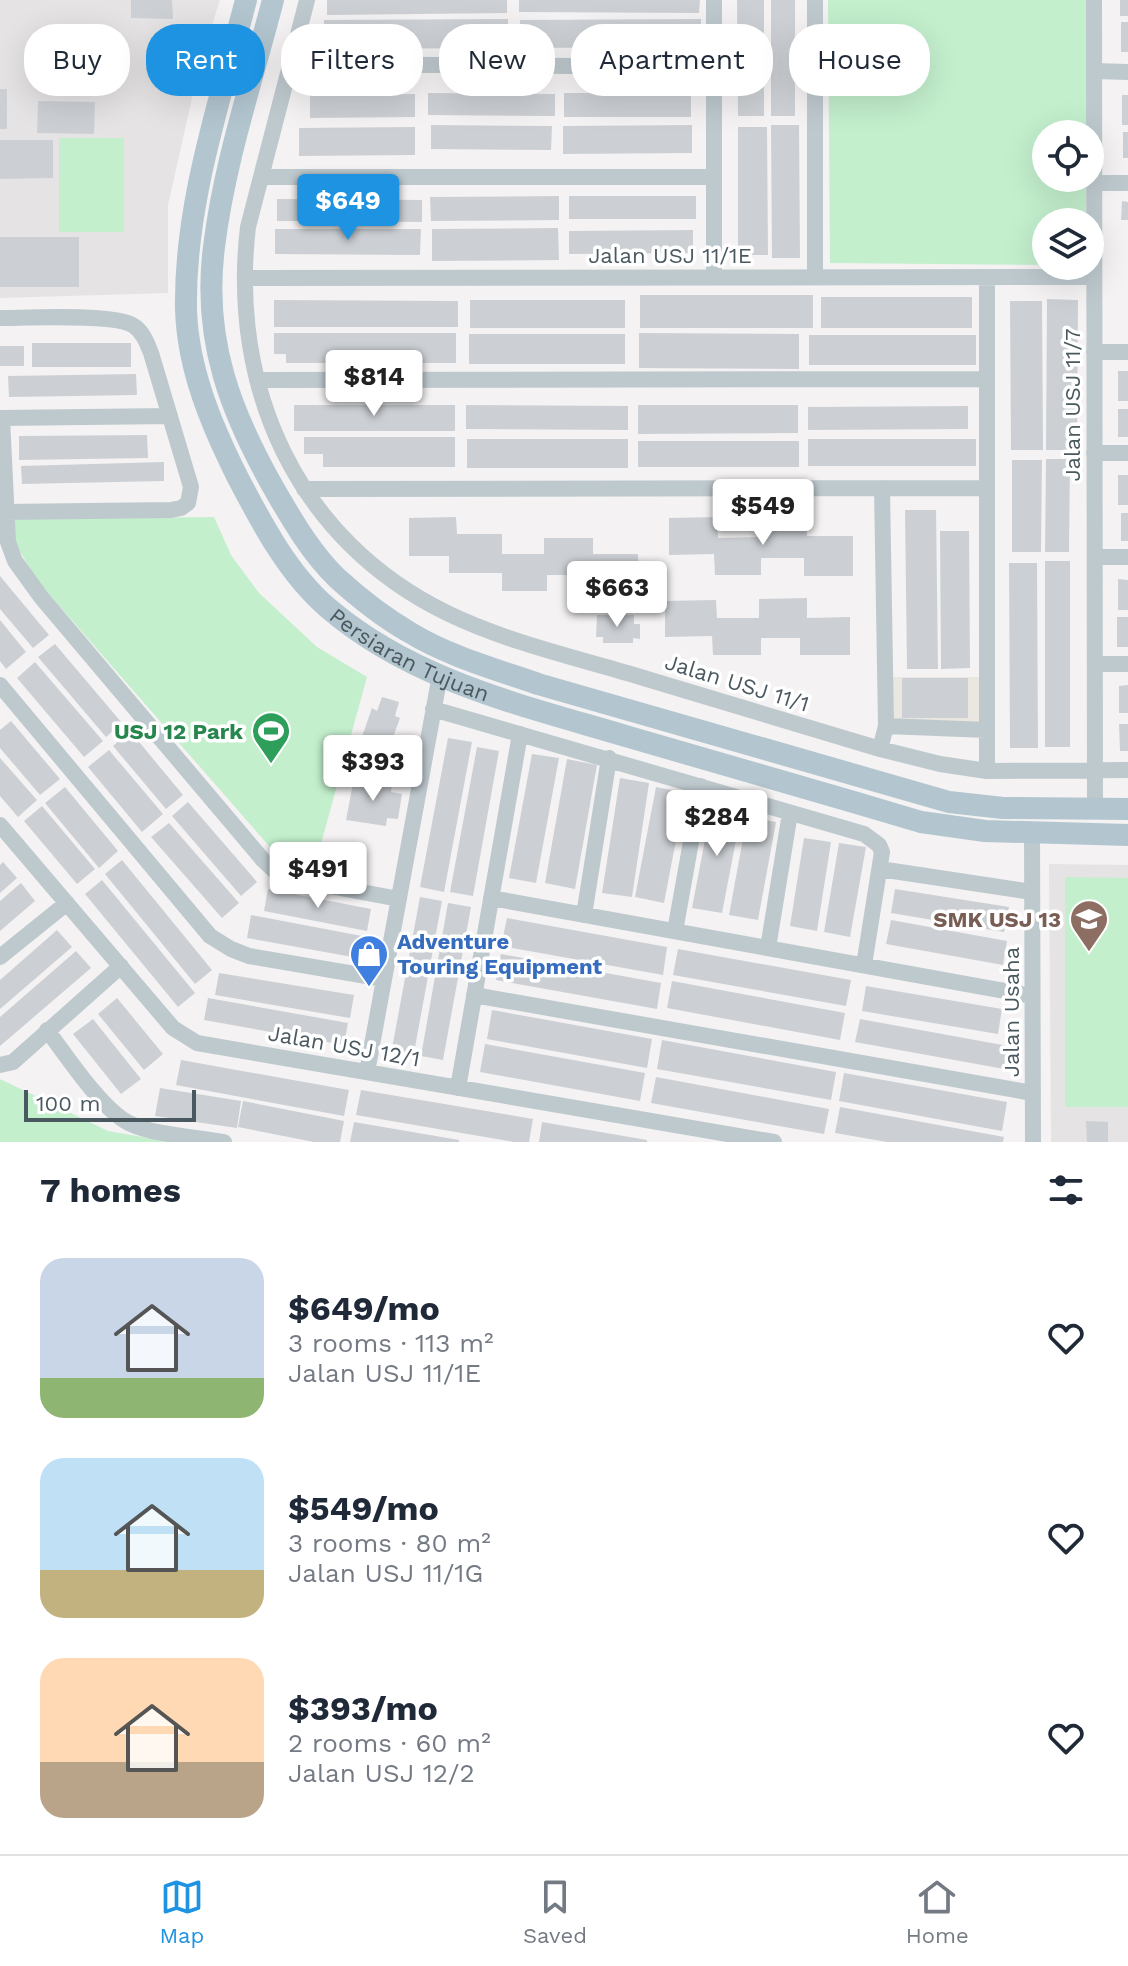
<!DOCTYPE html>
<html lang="en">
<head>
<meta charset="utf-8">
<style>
  body { margin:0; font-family:"Work Sans",sans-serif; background:#f6f6f7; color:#1f2937; height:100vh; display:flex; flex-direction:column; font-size:30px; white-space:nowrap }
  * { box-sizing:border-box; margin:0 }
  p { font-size:26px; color:#747a83 }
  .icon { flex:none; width:44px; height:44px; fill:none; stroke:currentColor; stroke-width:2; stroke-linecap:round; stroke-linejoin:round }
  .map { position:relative; height:1142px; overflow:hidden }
  .panel { display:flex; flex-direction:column; background:#fff; flex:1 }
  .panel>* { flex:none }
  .top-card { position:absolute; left:24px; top:24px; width:1080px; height:72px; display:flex; gap:16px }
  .tools { position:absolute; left:1032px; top:120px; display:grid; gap:16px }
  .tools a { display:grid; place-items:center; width:72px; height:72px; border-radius:50%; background:#fff; box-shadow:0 8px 32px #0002; font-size:40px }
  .scale { position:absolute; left:24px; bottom:20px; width:172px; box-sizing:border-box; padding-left:8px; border:4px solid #4a595f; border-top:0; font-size:22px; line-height:28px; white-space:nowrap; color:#4a595f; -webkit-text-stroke:6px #fff; paint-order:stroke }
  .price { position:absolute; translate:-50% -68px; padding:0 18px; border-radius:8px; background:#fff; color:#222; font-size:26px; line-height:52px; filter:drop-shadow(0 2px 4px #0008) }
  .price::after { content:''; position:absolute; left:50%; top:48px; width:24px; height:18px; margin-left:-12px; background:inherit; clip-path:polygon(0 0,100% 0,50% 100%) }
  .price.on { background:#1e93e2; color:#fff }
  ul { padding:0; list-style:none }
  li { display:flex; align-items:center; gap:24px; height:200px; padding:0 40px }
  li span { display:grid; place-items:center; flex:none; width:224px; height:160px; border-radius:24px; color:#555 }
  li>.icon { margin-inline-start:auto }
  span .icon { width:96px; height:96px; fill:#fffc; stroke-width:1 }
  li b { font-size:34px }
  h2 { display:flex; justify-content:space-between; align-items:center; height:96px; padding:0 40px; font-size:34px }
  .tag { padding:0 28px; border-radius:32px; background:#fff; box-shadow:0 8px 32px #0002; font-size:28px; line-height:72px }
  .tag.on { background:#1e93e2; color:#fff }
  .dock { display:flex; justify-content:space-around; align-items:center; height:112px; border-top:2px solid #e0e1e3; background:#fff; font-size:22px; color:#747a83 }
  .dock a { display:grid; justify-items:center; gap:4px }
  .dock .on { color:#1e93e2 }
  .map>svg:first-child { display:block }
</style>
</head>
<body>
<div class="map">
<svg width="1128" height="1142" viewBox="0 0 1128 1142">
  <rect width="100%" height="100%" fill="#f4f2f2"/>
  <path fill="#eae6e0" d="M 890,677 L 981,677 L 982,724 L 890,721 Z"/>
  <path fill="#e5e3e4" d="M 0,0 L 220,0 L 200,62 L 168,205 L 168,293 L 0,298 Z
    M 1049,864 L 1128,865 L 1128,1142 L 1051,1142 Z"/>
  <path fill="#c3efcd" d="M 828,0 L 1089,0 L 1087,134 L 1046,134 L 1046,178 L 1086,178 L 1086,222 L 1046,222 L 1046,265 L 830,263 Z
    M 59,138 L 124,138 L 124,232 L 59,232 Z
    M 214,517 L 231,555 L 259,593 L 317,647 L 367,677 L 314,869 L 291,864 L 276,854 L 35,578 L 16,544 L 12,519 Z
    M 1065,877 L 1128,878 L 1128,1107 L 1065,1107 Z
    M 0,1079 L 108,1131 L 171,1142 L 0,1142 Z"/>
  <path fill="#ccd0d4" d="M 131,0 L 172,0 L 173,19 L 131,18 Z
    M 327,0 L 507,0 L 507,13 L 327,15 Z
    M 519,0 L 700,0 L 699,13 L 519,12 Z
    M 737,0 L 764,0 L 764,116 L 738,116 Z
    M 771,0 L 795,0 L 795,116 L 771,116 Z
    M 1120,0 L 1128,0 L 1128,16 L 1120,16 Z
    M 508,19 L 508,48 L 314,49 L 313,33 L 324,33 L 324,20 Z
    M 701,19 L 701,47 L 521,48 L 520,20 Z
    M 1121,22 L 1128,22 L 1128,52 L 1121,52 Z
    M 81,50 L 92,50 L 92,67 L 81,67 Z
    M 0,89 L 7,89 L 7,129 L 0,129 Z
    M 428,93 L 555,94 L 555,116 L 428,115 Z
    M 564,93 L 691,93 L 691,117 L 564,117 Z
    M 415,94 L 415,117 L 310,118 L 310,95 Z
    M 1122,95 L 1128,95 L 1128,125 L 1122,125 Z
    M 38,101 L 95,102 L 94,134 L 37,133 Z
    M 431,125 L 552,126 L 551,150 L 431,149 Z
    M 692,125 L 692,153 L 563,154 L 563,126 Z
    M 771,125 L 799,125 L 800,258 L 772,258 Z
    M 415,127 L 415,155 L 299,156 L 299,128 Z
    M 738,127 L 767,127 L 768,255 L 738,255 Z
    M 1123,132 L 1128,132 L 1128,158 L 1123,158 Z
    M 0,140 L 53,140 L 53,178 L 0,179 Z
    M 559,196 L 559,220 L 431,221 L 430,197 Z
    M 569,196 L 696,196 L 696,219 L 569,219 Z
    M 277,199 L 422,200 L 422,222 L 277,221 Z
    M 1122,201 L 1128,202 L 1128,220 L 1121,220 Z
    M 558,228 L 559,260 L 432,261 L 432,229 Z
    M 275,229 L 421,229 L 420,255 L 275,254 Z
    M 693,230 L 693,253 L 569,254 L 569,231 Z
    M 0,237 L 79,237 L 79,287 L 0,287 Z
    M 640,295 L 813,295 L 813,328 L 640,328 Z
    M 821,297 L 972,297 L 972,328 L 821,328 Z
    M 1047,299 L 1078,300 L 1077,450 L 1046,450 Z
    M 274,300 L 458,301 L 458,327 L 274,327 Z
    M 470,300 L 625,300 L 625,328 L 470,328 Z
    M 1010,301 L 1042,301 L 1043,450 L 1011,450 Z
    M 274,333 L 456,333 L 456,363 L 286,363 L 286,354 L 274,354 Z
    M 639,333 L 799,334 L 799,369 L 639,368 Z
    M 469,334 L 625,334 L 625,364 L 469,364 Z
    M 809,335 L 976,335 L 976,365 L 809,365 Z
    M 32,343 L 131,343 L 131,367 L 32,367 Z
    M 0,346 L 24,346 L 24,366 L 0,366 Z
    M 1118,371 L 1128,371 L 1128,401 L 1118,401 Z
    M 136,374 L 137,395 L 9,397 L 8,376 Z
    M 294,405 L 455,405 L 455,431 L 294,431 Z
    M 466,405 L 628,406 L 628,430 L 466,429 Z
    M 638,405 L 798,405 L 798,433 L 638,434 Z
    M 968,406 L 968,429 L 808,430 L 808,407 Z
    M 1118,409 L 1128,409 L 1128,437 L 1118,437 Z
    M 147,435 L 148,458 L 19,460 L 19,436 Z
    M 304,437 L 455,437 L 455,467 L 323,467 L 323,454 L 304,454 Z
    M 467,439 L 628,439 L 628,468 L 467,468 Z
    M 808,439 L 976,439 L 976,466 L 808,466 Z
    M 638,441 L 799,441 L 799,467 L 638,467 Z
    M 1046,459 L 1070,459 L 1069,552 L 1045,552 Z
    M 1012,460 L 1042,460 L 1041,552 L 1012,552 Z
    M 164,462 L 164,481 L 22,484 L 21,466 Z
    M 1118,475 L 1128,475 L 1128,505 L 1118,505 Z
    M 905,510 L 936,510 L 938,669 L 907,669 Z
    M 1121,513 L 1128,513 L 1128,541 L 1121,541 Z
    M 456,517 L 457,534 L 502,534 L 502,554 L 544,554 L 544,538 L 593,538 L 593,554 L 638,554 L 638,590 L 589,591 L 589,575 L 547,575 L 547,591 L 502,591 L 502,573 L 449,573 L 449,556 L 409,556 L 409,518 Z
    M 717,517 L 718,538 L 762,537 L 762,517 L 807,517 L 807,536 L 853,536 L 853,576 L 804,576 L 804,558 L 761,558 L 761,575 L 715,575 L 714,554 L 669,555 L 669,518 Z
    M 940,531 L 969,531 L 970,668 L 941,669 Z
    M 1045,561 L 1070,561 L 1070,747 L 1045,747 Z
    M 1009,563 L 1037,563 L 1038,748 L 1010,748 Z
    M 0,576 L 49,635 L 33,648 L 0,609 Z
    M 1118,579 L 1128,580 L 1128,610 L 1118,610 Z
    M 807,598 L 807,618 L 850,617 L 850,655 L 800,655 L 800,638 L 761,638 L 761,655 L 713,655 L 712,636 L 665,637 L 665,601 L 716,600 L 717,618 L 759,618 L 759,599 Z
    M 597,615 L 634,615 L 634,624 L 640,624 L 640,639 L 633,638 L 633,643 L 603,643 L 603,637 L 596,637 Z
    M 1117,617 L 1128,617 L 1128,647 L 1117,647 Z
    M 0,620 L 26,652 L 6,669 L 0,661 Z
    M 55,644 L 122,723 L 106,737 L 38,657 Z
    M 35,662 L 103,741 L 84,757 L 17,678 Z
    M 902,678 L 968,678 L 968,718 L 902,718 Z
    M 1128,685 L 1128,713 L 1119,713 L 1119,686 Z
    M 382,697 L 399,702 L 395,716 L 400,718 L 389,748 L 383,746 L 378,761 L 356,754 L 372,708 L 377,711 Z
    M 11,721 L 60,779 L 40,795 L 0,748 L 0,730 Z
    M 1119,724 L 1128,724 L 1128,751 L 1120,751 Z
    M 130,731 L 183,795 L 166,809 L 113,746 Z
    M 448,738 L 472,742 L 444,892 L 420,887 Z
    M 477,747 L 499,751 L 473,896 L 450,892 Z
    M 109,750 L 163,814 L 142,832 L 88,767 Z
    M 532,754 L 559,758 L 536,883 L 509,878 Z
    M 0,758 L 37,800 L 18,817 L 0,796 Z
    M 567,759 L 597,765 L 575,889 L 545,883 Z
    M 354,778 L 392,785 L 391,792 L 402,794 L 398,819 L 387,818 L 386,826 L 346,820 Z
    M 620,778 L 649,783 L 632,897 L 602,893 Z
    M 65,787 L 118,851 L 99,868 L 45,803 Z
    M 656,787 L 685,793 L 664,903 L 635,897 Z
    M 188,802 L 257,882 L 241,896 L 172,816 Z
    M 712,803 L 742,809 L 722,913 L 692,908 Z
    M 42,806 L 95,869 L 77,884 L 24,821 Z
    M 747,817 L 776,822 L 758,920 L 729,915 Z
    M 169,823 L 239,903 L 222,918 L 151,837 Z
    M 804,838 L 831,842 L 817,931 L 790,926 Z
    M 839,843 L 866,847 L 850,937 L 824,932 Z
    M 122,860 L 212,970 L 195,984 L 105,874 Z
    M 3,862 L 17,878 L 0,893 L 0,865 Z
    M 102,880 L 195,993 L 178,1007 L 85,894 Z
    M 21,883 L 35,901 L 0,931 L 0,901 Z
    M 268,889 L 371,909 L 367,931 L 264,911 Z
    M 895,889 L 1009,907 L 1004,932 L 891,913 Z
    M 420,897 L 442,901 L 413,1058 L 391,1054 Z
    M 448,903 L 471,907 L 443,1060 L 421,1056 Z
    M 251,915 L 362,936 L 358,958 L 247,938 Z
    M 507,918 L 667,947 L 663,975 L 501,946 Z
    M 891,920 L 1007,941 L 1003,965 L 886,944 Z
    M 57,930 L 72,947 L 0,1009 L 0,980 Z
    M 678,949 L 851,980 L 846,1006 L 673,975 Z
    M 76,951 L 91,968 L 0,1046 L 0,1017 Z
    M 501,954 L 661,983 L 657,1009 L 496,980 Z
    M 219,973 L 354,995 L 350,1018 L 215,995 Z
    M 672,981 L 845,1013 L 840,1040 L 667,1008 Z
    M 866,986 L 1002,1009 L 998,1034 L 862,1011 Z
    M 117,998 L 163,1054 L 144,1070 L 98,1014 Z
    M 208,998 L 348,1023 L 344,1045 L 204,1020 Z
    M 492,1010 L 652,1039 L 647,1068 L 487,1039 Z
    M 93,1019 L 141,1079 L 121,1094 L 73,1034 Z
    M 860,1019 L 1008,1046 L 1004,1069 L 855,1042 Z
    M 662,1040 L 836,1072 L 831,1100 L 657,1069 Z
    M 485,1044 L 645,1073 L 640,1101 L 480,1072 Z
    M 181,1060 L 349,1090 L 344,1116 L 176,1085 Z
    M 844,1073 L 1007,1102 L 1002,1131 L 839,1101 Z
    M 656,1077 L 829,1109 L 824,1134 L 651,1103 Z
    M 160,1088 L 241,1101 L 237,1128 L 155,1116 Z
    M 361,1090 L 533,1119 L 529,1142 L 514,1142 L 356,1115 Z
    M 243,1101 L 344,1121 L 340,1142 L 314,1142 L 238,1127 Z
    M 840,1107 L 1004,1137 L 1003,1142 L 887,1142 L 835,1133 Z
    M 1086,1121 L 1108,1122 L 1108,1142 L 1087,1142 Z
    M 354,1122 L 459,1140 L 459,1142 L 350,1142 Z
    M 542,1122 L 647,1140 L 647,1142 L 539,1142 Z"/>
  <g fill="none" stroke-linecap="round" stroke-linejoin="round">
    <path stroke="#bec9ce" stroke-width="16" d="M 307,0 L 248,227 C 229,388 297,540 447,613 C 507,642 573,657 637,676 C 718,701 799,725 880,749 L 940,764 L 987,771 L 1128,770
      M 714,0 L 714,277
      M 815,0 L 815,277
      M 1094,0 L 1095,809
      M 290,64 L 714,67
      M 1094,71 L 1128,72
      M 261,177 L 714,177
      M 1094,183 L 1128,183
      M 987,277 L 987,771
      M 245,278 L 1094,277
      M 0,318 C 26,318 117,313 134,326 C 143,332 147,343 151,353 L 191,487 L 188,503 L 181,508 L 171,510 L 5,512
      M 1094,352 L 1128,352
      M 257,380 L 987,379
      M 0,418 L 170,416
      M 2,418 L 8,542 L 15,561 L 41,597 L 263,860 L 279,875 L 287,878 L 399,899
      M 1094,453 L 1128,453
      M 304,489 L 987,488
      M 1095,557 L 1128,557
      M 1095,664 L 1128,664
      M 0,685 L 210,936 L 231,949 L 249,956 L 384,979
      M 433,709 L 864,834 L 879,845 L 882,852 L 864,965
      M 886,726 L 987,730
      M 880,749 L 886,726 L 882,488
      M 0,825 L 173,1028 L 197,1043 L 774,1142
      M 1032,834 L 1033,1142
      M 880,869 L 1032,892
      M 491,898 L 1032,996
      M 584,915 L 609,758
      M 675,931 L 701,786
      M 768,948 L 790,813
      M 0,957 L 67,903
      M 474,995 L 1033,1093
      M 47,1030 C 66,1055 104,1113 131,1124 C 154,1135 198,1137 224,1142
      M 0,1065 L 13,1062 L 121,966
      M 367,1072 L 440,675
      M 458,1088 L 520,734"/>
    <g stroke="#b3c6d0" stroke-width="22">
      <path id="s1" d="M 246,0 C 220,101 184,205 186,310 C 188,369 211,424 237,476 C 261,522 288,574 328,608 C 413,681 525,706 629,737 C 727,765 824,793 921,822 L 985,831 L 1128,835"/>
      <path d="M 273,0 C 252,81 224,164 214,247 C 202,341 231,414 277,494 C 294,523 312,554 337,578 C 359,598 383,617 409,632 C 448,656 495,669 538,684 L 949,802 L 1003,808 L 1128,809"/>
    </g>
  </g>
  <defs>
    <g id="stadium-pin" transform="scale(2)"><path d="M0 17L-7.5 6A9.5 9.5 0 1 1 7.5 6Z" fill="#2e9e5b" stroke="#fff"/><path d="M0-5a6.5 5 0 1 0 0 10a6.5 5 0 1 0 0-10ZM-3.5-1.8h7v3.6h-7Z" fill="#fff"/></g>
    <g id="school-pin" transform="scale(2)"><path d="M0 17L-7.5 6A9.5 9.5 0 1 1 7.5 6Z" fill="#8d6e63" stroke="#fff"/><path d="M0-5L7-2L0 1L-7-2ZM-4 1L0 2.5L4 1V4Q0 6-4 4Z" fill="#fff"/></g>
    <g id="shop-pin" transform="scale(2)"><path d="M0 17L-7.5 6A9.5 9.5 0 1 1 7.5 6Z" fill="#3f7fe0" stroke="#fff"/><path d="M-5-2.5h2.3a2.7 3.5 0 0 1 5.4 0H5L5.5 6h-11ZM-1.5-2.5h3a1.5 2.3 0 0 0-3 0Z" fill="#fff"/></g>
  </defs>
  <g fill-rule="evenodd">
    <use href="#stadium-pin" x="271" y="731"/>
    <use href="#school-pin" x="1089" y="919"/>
    <use href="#shop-pin" x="369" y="954"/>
  </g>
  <g text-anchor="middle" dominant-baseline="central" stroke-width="7" stroke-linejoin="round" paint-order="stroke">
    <g font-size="22" fill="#4a595f" stroke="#fff">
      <text x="670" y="255">Jalan USJ 11/1E</text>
      <text transform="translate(1072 405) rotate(-90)">Jalan USJ 11/7</text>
      <text stroke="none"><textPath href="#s1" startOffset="748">Persiaran Tujuan</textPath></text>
      <text transform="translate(737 683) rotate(17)">Jalan USJ 11/1</text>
      <text transform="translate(1011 1012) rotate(-90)">Jalan Usaha</text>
      <text transform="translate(344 1046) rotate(10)">Jalan USJ 12/1</text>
    </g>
    <g font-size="22" font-weight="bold" fill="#27864d" stroke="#fff" text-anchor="end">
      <text x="243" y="731">USJ 12 Park</text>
    </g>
    <g font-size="22" font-weight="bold" fill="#785e54" stroke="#fff" text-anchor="end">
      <text x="1061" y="919">SMK USJ 13</text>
    </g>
    <g font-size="22" font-weight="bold" fill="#366cbe" stroke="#fff" text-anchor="start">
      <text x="397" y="941">Adventure<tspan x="397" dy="25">Touring Equipment</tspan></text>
    </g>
  </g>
</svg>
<div class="tools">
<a><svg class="icon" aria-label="locate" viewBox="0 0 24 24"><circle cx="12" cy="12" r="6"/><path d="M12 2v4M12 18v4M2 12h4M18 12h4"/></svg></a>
<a><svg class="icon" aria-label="layers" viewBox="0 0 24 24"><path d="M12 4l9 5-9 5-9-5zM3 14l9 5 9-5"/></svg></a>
</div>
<div class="scale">100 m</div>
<b class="price on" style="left:348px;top:242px">$649</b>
<b class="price" style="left:374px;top:418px">$814</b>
<b class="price" style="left:763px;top:547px">$549</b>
<b class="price" style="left:617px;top:629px">$663</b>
<b class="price" style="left:373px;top:803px">$393</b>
<b class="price" style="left:717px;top:858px">$284</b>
<b class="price" style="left:318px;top:910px">$491</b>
<div class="top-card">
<a class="tag">Buy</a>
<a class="tag on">Rent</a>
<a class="tag">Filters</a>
<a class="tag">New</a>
<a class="tag">Apartment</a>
<a class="tag">House</a>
</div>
</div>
<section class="panel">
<h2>7 homes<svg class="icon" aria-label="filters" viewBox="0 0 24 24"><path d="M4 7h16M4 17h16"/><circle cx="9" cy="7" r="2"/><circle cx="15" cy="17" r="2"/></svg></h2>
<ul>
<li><span style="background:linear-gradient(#c9d6e8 75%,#8fb573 0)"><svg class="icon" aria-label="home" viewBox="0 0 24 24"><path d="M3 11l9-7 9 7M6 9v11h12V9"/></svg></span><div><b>$649/mo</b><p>3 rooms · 113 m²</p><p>Jalan USJ 11/1E</p></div><svg class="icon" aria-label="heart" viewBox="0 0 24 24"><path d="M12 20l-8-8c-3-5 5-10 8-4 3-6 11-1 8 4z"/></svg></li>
<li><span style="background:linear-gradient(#bfe0f5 70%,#c2b280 0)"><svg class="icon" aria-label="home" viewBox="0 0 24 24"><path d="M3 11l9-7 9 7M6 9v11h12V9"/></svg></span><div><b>$549/mo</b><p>3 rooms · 80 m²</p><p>Jalan USJ 11/1G</p></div><svg class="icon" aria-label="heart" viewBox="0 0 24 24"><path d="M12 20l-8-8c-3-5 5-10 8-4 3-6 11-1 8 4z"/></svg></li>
<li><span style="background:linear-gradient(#ffd9b3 65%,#b9a48a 0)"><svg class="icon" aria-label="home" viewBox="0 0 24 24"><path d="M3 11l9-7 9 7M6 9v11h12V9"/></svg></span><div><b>$393/mo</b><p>2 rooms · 60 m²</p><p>Jalan USJ 12/2</p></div><svg class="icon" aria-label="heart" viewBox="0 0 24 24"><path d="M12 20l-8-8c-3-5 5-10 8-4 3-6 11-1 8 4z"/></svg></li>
</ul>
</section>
<nav class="dock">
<a class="on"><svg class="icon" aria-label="map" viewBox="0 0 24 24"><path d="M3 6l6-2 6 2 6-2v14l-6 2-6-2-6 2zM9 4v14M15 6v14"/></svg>Map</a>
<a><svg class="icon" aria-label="saved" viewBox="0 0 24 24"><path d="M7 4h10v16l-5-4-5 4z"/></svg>Saved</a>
<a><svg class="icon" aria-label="home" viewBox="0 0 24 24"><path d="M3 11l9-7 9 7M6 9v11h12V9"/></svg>Home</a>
</nav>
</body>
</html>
